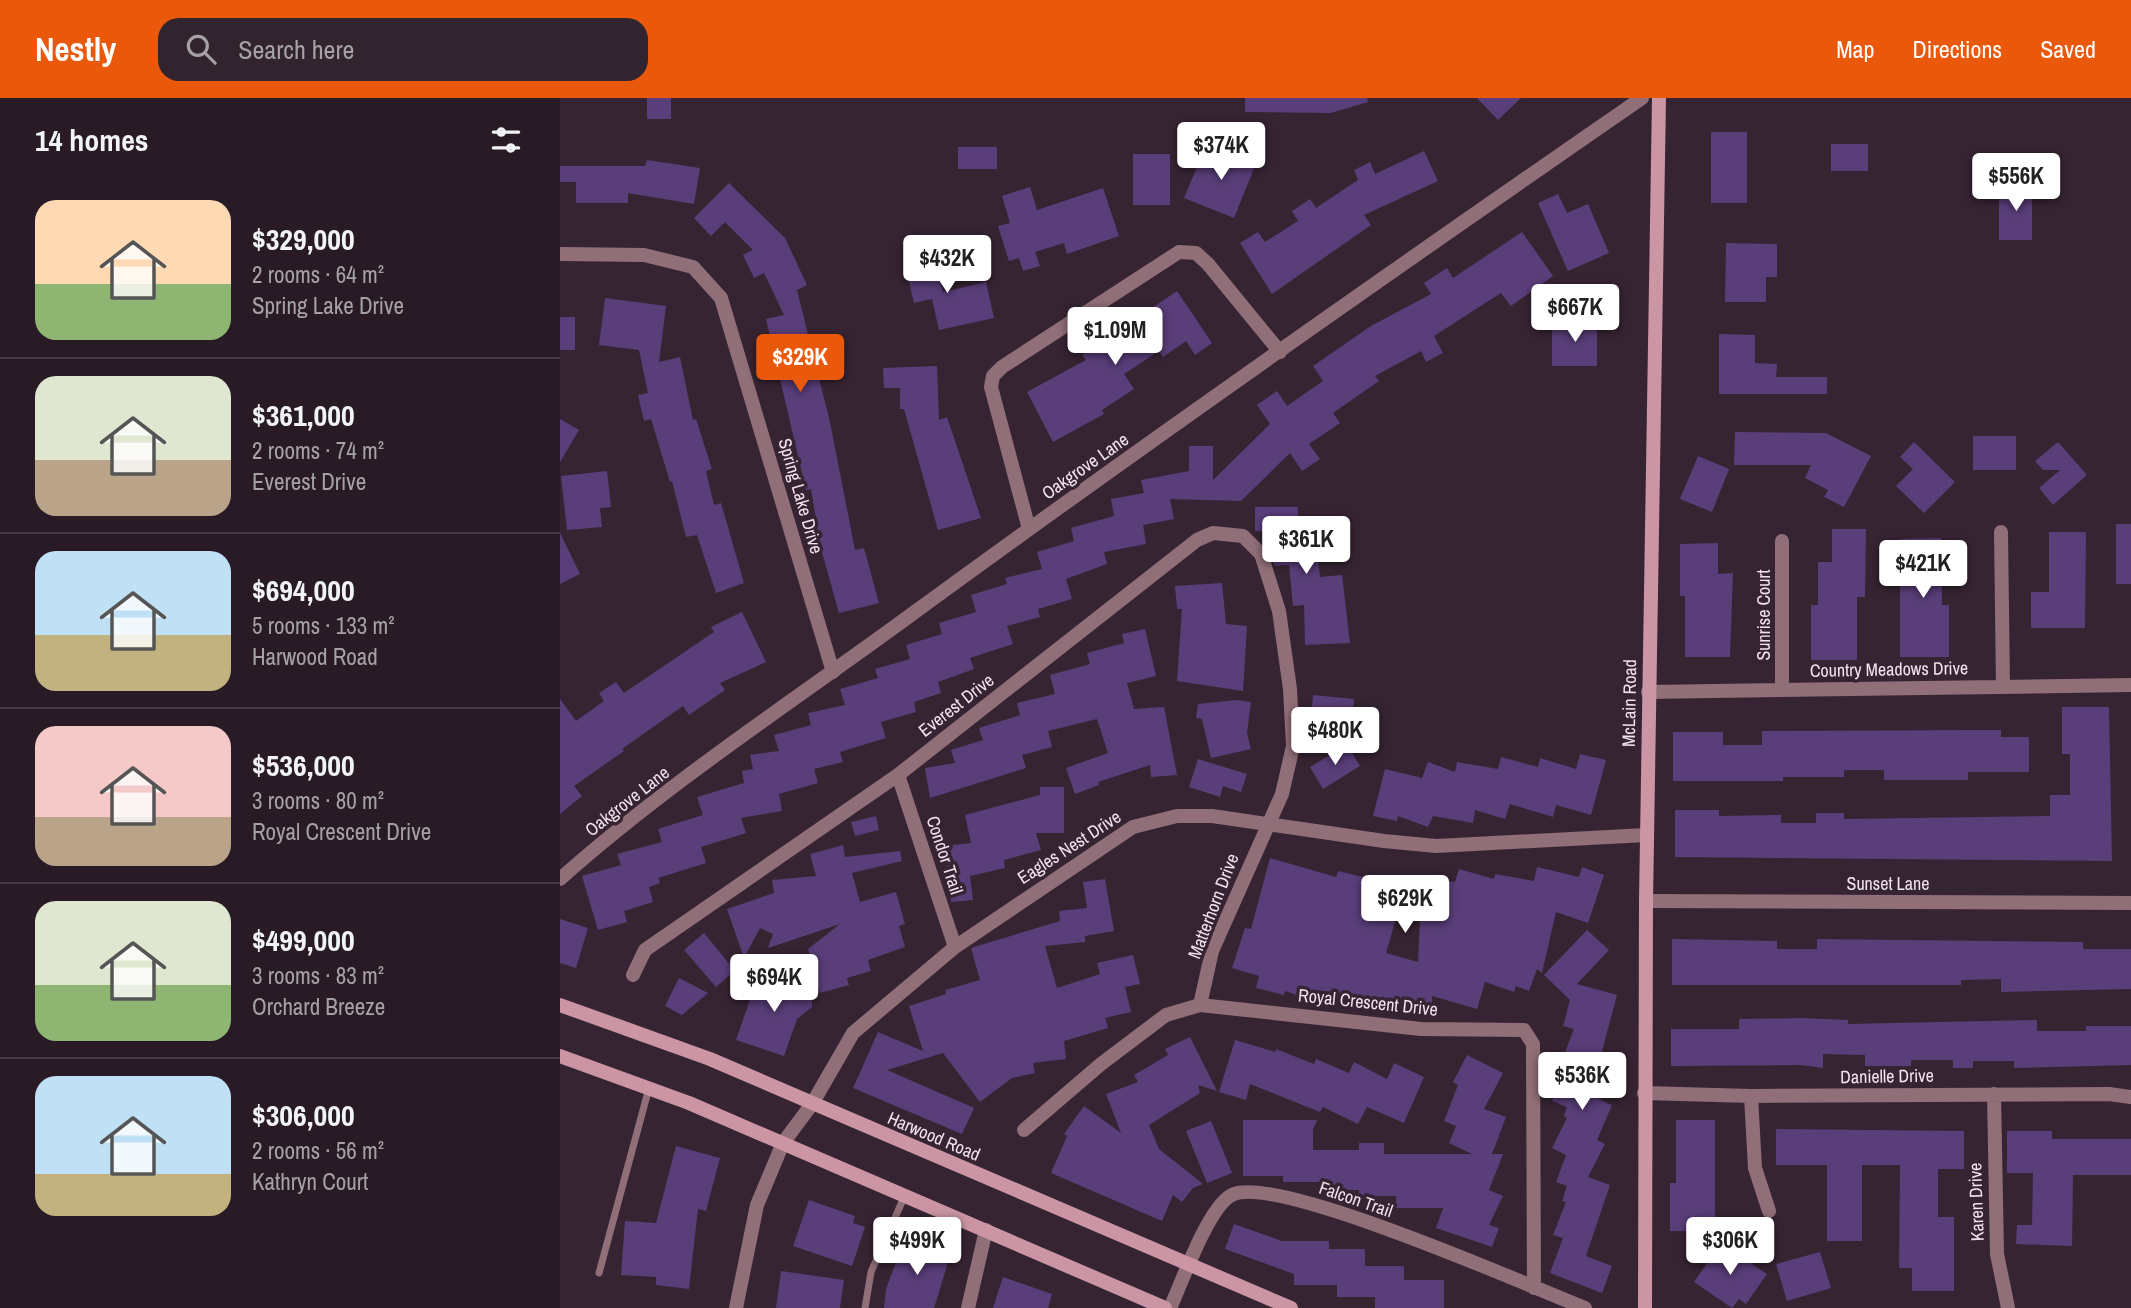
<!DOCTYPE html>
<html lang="en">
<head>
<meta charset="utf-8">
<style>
  body { margin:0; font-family:"Archivo Narrow",sans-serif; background:#31242e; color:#f1f3f6; height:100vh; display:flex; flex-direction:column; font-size:26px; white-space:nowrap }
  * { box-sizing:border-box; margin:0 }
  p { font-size:23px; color:#a5a1a7 }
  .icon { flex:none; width:38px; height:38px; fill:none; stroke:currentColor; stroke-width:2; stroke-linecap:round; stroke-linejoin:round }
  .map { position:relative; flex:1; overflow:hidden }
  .details { display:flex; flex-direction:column; background:#291b26; width:560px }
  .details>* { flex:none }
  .price { position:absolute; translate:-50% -60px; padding:0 16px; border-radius:7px; background:#fff; color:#222; font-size:23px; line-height:46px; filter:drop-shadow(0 2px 4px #0008) }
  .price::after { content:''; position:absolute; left:50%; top:42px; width:21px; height:16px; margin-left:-10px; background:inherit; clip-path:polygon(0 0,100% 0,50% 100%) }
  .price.current { background:#ea580c; color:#fff }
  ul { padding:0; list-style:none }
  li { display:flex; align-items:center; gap:21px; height:175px; padding:0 35px }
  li+li { border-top:2px solid #453943 }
  li span { display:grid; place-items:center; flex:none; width:196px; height:140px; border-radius:21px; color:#555 }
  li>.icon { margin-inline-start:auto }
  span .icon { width:84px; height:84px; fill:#fffc; stroke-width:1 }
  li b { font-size:30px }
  h2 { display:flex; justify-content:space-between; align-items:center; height:84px; padding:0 35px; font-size:30px }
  header { display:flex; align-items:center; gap:42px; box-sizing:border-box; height:98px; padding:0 35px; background:#ea580c; color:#fff }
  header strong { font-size:33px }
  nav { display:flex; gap:38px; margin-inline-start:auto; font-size:24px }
  .search { width:490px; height:63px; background:#31242e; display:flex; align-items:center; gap:18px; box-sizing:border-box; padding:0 24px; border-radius:21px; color:#a5a1a7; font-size:26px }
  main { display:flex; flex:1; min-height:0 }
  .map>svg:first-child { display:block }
</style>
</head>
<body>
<header>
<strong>Nestly</strong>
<div class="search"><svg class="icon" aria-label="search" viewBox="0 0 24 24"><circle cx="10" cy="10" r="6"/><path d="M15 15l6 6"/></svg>Search here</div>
<nav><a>Map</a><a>Directions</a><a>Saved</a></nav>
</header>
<main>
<section class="details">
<h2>14 homes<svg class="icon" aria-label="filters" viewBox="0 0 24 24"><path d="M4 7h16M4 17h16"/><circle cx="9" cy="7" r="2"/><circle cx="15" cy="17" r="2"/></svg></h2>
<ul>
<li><span style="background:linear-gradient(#ffd9b3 60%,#8fb573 0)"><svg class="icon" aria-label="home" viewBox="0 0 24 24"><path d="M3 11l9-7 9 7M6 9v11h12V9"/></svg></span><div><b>$329,000</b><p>2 rooms · 64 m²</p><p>Spring Lake Drive</p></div></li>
<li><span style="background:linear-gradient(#dfe7d0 60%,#b9a48a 0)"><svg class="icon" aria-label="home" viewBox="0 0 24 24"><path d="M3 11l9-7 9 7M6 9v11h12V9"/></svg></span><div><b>$361,000</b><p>2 rooms · 74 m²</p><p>Everest Drive</p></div></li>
<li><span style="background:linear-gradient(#bfe0f5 60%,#c2b280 0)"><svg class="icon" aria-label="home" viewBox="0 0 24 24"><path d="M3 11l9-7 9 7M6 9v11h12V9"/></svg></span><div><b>$694,000</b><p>5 rooms · 133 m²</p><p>Harwood Road</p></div></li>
<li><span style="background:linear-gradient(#f6c9c9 65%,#b9a48a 0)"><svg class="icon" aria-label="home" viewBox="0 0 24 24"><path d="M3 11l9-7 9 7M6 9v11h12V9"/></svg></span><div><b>$536,000</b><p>3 rooms · 80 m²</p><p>Royal Crescent Drive</p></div></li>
<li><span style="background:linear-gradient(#dfe7d0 60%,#8fb573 0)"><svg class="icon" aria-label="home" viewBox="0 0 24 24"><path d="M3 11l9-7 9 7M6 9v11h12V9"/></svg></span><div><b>$499,000</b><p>3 rooms · 83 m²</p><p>Orchard Breeze</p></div></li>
<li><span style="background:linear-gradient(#bfe0f5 70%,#c2b280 0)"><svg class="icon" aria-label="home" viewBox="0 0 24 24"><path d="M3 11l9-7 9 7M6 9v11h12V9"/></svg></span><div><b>$306,000</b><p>2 rooms · 56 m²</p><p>Kathryn Court</p></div></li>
</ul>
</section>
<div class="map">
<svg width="1571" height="1210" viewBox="0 0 1571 1210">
  <rect width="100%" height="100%" fill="#372433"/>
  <path fill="#5a3e7a" d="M 87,0 L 111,0 L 111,21 L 87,21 Z
    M 685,0 L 807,0 L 808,4 L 771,15 L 685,14 Z
    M 917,0 L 961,0 L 938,22 Z
    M 1151,34 L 1187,34 L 1187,105 L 1151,105 Z
    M 1271,46 L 1308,46 L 1308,73 L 1271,73 Z
    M 398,49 L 437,49 L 437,71 L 398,71 Z
    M 645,50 L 673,61 L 676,54 L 697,63 L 674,120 L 624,100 Z
    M 864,53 L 878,83 L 804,117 L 811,127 L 712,196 L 680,145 L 698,134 L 705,144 L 738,123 L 732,113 L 750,101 L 756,110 L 798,82 L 794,72 L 810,64 L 815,76 Z
    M 573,56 L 610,56 L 610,107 L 573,107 Z
    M 87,62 L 140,70 L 134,106 L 68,95 L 68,105 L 16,105 L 16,84 L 0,84 L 0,68 L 85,68 Z
    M 169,85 L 225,140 L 247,187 L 237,192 L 270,324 L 295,452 L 304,450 L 319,505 L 279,515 L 261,451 L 251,391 L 246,392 L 206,221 L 224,217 L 204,175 L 194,180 L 183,157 L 193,152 L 165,124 L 151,138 L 134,120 Z
    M 470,89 L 477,112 L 543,90 L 559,138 L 507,156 L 504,145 L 475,154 L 480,168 L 463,173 L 459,160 L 449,163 L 438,128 L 450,125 L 442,98 Z
    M 1439,89 L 1472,89 L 1472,142 L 1439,142 Z
    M 998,96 L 1007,115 L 1028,106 L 1049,155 L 1008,173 L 978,105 Z
    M 962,134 L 993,178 L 951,208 L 941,195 L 874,238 L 883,255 L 866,264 L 861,253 L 815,278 L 819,283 L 773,315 L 780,325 L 749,346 L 760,361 L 742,373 L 730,355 L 681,403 L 610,401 L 614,421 L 583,427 L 586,446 L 544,454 L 547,466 L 506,481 L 512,501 L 478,511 L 480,519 L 447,528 L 453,546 L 410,560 L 414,571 L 378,584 L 381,595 L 354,604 L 356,614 L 321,624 L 326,640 L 280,654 L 283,664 L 254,671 L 258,685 L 219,696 L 222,713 L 181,720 L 186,735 L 141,749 L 146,765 L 98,780 L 100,785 L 89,789 L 93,804 L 64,813 L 67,824 L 38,832 L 22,778 L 61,767 L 57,756 L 102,744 L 98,731 L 143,717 L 137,699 L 184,685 L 182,673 L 193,671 L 190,657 L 219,653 L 214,637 L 251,627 L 248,615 L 285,607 L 280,591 L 318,580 L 315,571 L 350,561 L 346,547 L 382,536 L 379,525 L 416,514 L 411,497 L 447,486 L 445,480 L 482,471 L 477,454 L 514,443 L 511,430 L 554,418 L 551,401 L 584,395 L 581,382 L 629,373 L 629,348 L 653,348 L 653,382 L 710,326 L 697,307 L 717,293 L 727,308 L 763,283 L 753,268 L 811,228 L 871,196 L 864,185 L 887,170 L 893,180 Z
    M 1166,145 L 1217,146 L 1217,179 L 1206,179 L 1206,204 L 1165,204 Z
    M 374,156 L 383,194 L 426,184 L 434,220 L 379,232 L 372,201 L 354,205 L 344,162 Z
    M 617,193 L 652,245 L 635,257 L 626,243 L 603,259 L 599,253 L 564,276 L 574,291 L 542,312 L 544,316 L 493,344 L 467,294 L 526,262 L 522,257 Z
    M 45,200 L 106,208 L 99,264 L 120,259 L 133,322 L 136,321 L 152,371 L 146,373 L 154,407 L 161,405 L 184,485 L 156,495 L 137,437 L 126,439 L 112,383 L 110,384 L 91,321 L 84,323 L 78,297 L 88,295 L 79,252 L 39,247 Z
    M 0,219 L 15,219 L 15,252 L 0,252 Z
    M 992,224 L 1037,224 L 1037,268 L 992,268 Z
    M 1159,236 L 1195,237 L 1195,265 L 1217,266 L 1216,279 L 1267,279 L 1267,296 L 1159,296 Z
    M 377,268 L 379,322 L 387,319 L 421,420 L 378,432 L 344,311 L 340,311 L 340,290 L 324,290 L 323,270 Z
    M 0,321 L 19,332 L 0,364 Z
    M 1175,334 L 1266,335 L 1311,358 L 1284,409 L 1264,399 L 1268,392 L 1245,380 L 1251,367 L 1174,367 Z
    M 1413,338 L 1456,338 L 1456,372 L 1413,372 Z
    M 1354,344 L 1395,384 L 1364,415 L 1336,388 L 1353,371 L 1340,359 Z
    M 1498,344 L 1527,377 L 1493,407 L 1479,390 L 1500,372 L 1483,372 L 1475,363 Z
    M 1138,358 L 1169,371 L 1152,414 L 1120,401 Z
    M 47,373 L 51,409 L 40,410 L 42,429 L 7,432 L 1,378 Z
    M 695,409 L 738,409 L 738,439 L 755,437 L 760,479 L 782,477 L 790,545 L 745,547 L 744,507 L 733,508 L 729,467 L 715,468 L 706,447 L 704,433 L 695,433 Z
    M 1556,426 L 1571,426 L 1571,486 L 1556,486 Z
    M 1272,431 L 1306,431 L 1305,499 L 1297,499 L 1297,562 L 1251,562 L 1251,507 L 1258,507 L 1258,464 L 1272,464 Z
    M 1489,434 L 1526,434 L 1525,530 L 1471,530 L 1471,494 L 1489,494 Z
    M 0,435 L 20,476 L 0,486 Z
    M 1381,440 L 1382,507 L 1389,507 L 1389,559 L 1340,559 L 1340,441 Z
    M 1158,445 L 1158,476 L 1173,475 L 1170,559 L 1125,559 L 1125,498 L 1120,498 L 1120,446 Z
    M 662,485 L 666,526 L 687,528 L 683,593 L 617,583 L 622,511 L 617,511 L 615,488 Z
    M 182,514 L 206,564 L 160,585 L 165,592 L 129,617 L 123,608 L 62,651 L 64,653 L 14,688 L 22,698 L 0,716 L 0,601 L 16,623 L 44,603 L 39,595 L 56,584 L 64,595 L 154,534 L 151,529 Z
    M 585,531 L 596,578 L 567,585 L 574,611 L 604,609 L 617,677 L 591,679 L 590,667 L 538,684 L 539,687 L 515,696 L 506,670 L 548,655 L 537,621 L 488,633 L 492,649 L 462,657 L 466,670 L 370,700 L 365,670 L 395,665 L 391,652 L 423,642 L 419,630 L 460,617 L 457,605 L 495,596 L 490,577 L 530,566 L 527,555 L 564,545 L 562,536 Z
    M 753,597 L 794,601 L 792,626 L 751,622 Z
    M 677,602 L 691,604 L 687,635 L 691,651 L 651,660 L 642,621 L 636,620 L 638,606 Z
    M 1502,609 L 1549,609 L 1552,763 L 1115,759 L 1115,712 L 1159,712 L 1159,718 L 1221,717 L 1221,725 L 1256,725 L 1256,715 L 1284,715 L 1284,721 L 1490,718 L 1490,697 L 1510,697 L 1510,656 L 1502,656 Z
    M 1416,632 L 1441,632 L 1441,639 L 1469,639 L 1469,674 L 1408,674 L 1408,682 L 1324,682 L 1324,672 L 1284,672 L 1284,679 L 1223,679 L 1223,683 L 1113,683 L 1113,634 L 1163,634 L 1163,647 L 1202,647 L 1202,633 Z
    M 787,647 L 800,668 L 763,691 L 750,669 Z
    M 1020,656 L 1046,662 L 1031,717 L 996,707 L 993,719 L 950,706 L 945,721 L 915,712 L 913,725 L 873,718 L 868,729 L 838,718 L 837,723 L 813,718 L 825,671 L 862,680 L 868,664 L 895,674 L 897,664 L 938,671 L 941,659 L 978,669 L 980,660 L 1016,671 Z
    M 638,661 L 687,676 L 681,694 L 663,688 L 660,699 L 629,689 Z
    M 480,689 L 504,689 L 504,735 L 476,735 L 481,752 L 444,762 L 445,770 L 410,778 L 413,802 L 391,804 L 385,748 L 411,745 L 405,717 L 480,697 Z
    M 316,718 L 319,732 L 295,738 L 291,724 Z
    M 283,747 L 285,759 L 340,753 L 342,763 L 292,775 L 300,804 L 336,794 L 345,826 L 339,828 L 345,849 L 308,862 L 311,873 L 287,880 L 289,887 L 260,895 L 248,851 L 280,826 L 208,850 L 213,836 L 200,830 L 184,860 L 167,811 L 214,795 L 212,782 L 256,778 L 250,756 Z
    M 710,760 L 776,779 L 778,773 L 845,789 L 826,855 L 858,864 L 862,782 L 895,784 L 899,771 L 934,781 L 935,776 L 974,783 L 977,769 L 1019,779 L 1022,769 L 1044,777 L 1028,825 L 996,814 L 982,875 L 977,871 L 969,893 L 956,888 L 954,894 L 925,884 L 917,911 L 872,898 L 872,912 L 838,910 L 836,916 L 798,906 L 796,912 L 759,900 L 758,904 L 725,893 L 724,897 L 696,890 L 699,878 L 672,870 L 685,830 L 691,831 Z
    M 545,781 L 554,833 L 525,838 L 525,844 L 485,848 L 497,890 L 540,876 L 537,865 L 573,857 L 580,886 L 565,889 L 571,914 L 545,920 L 548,930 L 504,943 L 506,961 L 473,965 L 475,975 L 452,980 L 420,1004 L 383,955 L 327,972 L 414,1010 L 402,1036 L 293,990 L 318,934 L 363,953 L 349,908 L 386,896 L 385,892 L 420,882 L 411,850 L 500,823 L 499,813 L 527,810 L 523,784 Z
    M 0,821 L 28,830 L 16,870 L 0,865 Z
    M 1027,832 L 1049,852 L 1017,886 L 1057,897 L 1041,957 L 1053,961 L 1039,1001 L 1052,1007 L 1037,1042 L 1045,1046 L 1028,1079 L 1050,1087 L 1026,1158 L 1052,1168 L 1042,1195 L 990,1175 L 1003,1140 L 993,1137 L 1006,1104 L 1002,1103 L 1007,1088 L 996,1084 L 1006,1057 L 992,1050 L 1007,1020 L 1004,1018 L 1007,1009 L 992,1003 L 1003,977 L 997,975 L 1014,931 L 1003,928 L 1010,902 L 984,877 Z
    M 144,835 L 172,869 L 172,875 L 156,889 L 124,852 Z
    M 1112,841 L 1217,843 L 1217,851 L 1257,851 L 1257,841 L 1523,844 L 1523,851 L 1571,851 L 1571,891 L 1441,894 L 1441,881 L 1401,882 L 1401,887 L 1112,887 Z
    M 225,869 L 252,903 L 252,909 L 237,921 L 224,958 L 176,942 L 193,893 L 198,898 L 196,893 Z
    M 119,880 L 148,895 L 122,917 L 105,908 Z
    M 1242,920 L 1288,922 L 1288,926 L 1477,922 L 1477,933 L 1526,933 L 1526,928 L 1571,928 L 1571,967 L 1454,970 L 1454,963 L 1413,963 L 1413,970 L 1393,970 L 1393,962 L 1351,962 L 1351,968 L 1305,968 L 1305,957 L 1263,956 L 1263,970 L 1241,967 L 1111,968 L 1111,931 L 1179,931 L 1179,921 Z
    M 630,939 L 657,993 L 638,987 L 640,995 L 589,1027 L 599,1051 L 643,1086 L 633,1090 L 622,1104 L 613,1097 L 602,1123 L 491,1075 L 507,1038 L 504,1036 L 524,1008 L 561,1035 L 546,996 L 578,984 L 574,977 L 608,957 L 605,951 Z
    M 675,942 L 715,954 L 716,951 L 754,966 L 756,961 L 789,975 L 794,964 L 827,981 L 834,965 L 864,979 L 844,1025 L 807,1009 L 798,1026 L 763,1009 L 760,1014 L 690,986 L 686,1002 L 659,994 Z
    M 907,957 L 943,975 L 924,1011 L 946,1019 L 932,1056 L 943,1056 L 929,1092 L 943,1098 L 929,1127 L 939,1130 L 932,1149 L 876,1130 L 883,1110 L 836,1110 L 836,1098 L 799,1098 L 799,1092 L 760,1092 L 760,1084 L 723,1084 L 723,1078 L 683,1078 L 683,1022 L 757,1022 L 753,1032 L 753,1052 L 799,1052 L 799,1045 L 824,1045 L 824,1056 L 912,1056 L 889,1045 L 896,1028 L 884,1023 L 898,987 L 893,984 Z
    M 1116,1022 L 1155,1022 L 1155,1133 L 1110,1133 L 1110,1085 L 1116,1085 Z
    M 651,1023 L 672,1075 L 647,1085 L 626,1033 Z
    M 1216,1031 L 1404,1033 L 1404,1071 L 1378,1071 L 1378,1119 L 1394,1119 L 1394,1193 L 1352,1193 L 1352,1170 L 1339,1170 L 1340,1067 L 1302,1067 L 1302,1143 L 1267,1143 L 1267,1067 L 1216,1067 Z
    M 1447,1033 L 1492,1033 L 1492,1041 L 1571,1041 L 1571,1077 L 1513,1077 L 1512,1148 L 1456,1146 L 1457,1127 L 1472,1127 L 1473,1075 L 1447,1075 Z
    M 116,1048 L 160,1060 L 146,1113 L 138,1111 L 129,1191 L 96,1187 L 96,1179 L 61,1177 L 65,1123 L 96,1125 Z
    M 249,1102 L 295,1118 L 293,1125 L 305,1129 L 292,1168 L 233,1148 Z
    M 674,1126 L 722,1143 L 769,1143 L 769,1151 L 805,1151 L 805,1168 L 844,1168 L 844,1182 L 884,1182 L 884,1210 L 815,1210 L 815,1199 L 777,1199 L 777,1187 L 734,1187 L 734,1176 L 665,1151 Z
    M 345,1140 L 391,1155 L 374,1210 L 324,1210 L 326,1191 Z
    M 1161,1145 L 1207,1176 L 1186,1206 L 1179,1201 L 1172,1210 L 1134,1184 Z
    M 1260,1154 L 1271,1190 L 1227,1203 L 1216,1166 Z
    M 221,1173 L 284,1182 L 280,1210 L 216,1210 Z
    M 443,1179 L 492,1196 L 488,1210 L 433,1210 Z"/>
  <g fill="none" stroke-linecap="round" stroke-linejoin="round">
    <path stroke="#916f78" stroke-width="7" d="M 39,1175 L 89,990
      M 305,1210 L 311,1174 L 345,1097"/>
    <path stroke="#916f78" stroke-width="14" d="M 0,156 L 84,157 L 133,169 L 161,200 L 273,574
      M 469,431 L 431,289 L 433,278 L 442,269 L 619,154 L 636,155 L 648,166 L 720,254
      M 1441,434 L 1443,589
      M 1222,443 L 1222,592
      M 1088,594 L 1571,587
      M 338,677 L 395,849
      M 0,781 C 108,685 232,604 348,519 C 590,342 836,170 1082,0
      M 1086,803 L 1571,805
      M 73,877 L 85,852 L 338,677 L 637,442 L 653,435 L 683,438 L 701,456 L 719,513 L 730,591 L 733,648 L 722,696 L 652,853 L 640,907 L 606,917 L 541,966 L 464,1032
      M 640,907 L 861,931 L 964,932 L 973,946 L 974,1190
      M 1084,995 L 1191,998 L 1549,996 L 1571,999
      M 1434,996 L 1437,1156 L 1448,1210
      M 1191,998 L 1195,1070 L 1209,1113
      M 176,1210 L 197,1107 L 223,1045 L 252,1006 L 293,935 L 395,849 L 573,729 L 617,718 L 652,718 L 824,743 L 876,748 L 1086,737
      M 408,1210 L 426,1132
      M 610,1210 C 622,1185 649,1105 674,1096 C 721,1078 967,1187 1025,1210"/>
    <path stroke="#cb95a4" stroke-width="14" d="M 0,907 L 150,961 L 731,1210
      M 0,958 L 129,1005 L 605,1210
      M 1085,1210 L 1086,803 L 1099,0"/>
  </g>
  <g text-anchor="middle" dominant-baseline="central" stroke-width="7" stroke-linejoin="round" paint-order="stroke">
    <g font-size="18" fill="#f0e3ed" stroke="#372433">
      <text transform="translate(525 368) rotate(-35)">Oakgrove Lane</text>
      <text transform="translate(241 398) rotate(74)">Spring Lake Drive</text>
      <text transform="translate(1203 517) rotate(-90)">Sunrise Court</text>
      <text transform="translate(1329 571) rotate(-1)">Country Meadows Drive</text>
      <text transform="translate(1069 605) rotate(-89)">McLain Road</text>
      <text transform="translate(396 607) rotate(-38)">Everest Drive</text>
      <text transform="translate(67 703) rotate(-38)">Oakgrove Lane</text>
      <text transform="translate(509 749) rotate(-33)">Eagles Nest Drive</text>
      <text transform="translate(385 757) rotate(72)">Condor Trail</text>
      <text x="1328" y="785">Sunset Lane</text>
      <text transform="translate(653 808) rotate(-69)">Matterhorn Drive</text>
      <text transform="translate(808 904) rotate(6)">Royal Crescent Drive</text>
      <text transform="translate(1327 978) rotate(-1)">Danielle Drive</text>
      <text transform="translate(374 1038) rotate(23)">Harwood Road</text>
      <text transform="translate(796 1101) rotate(19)">Falcon Trail</text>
      <text transform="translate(1416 1104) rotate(-92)">Karen Drive</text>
    </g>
  </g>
</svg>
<b class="price" style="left:661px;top:84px">$374K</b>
<b class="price" style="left:1456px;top:115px">$556K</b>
<b class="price" style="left:387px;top:197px">$432K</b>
<b class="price" style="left:1015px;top:246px">$667K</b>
<b class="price" style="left:555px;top:269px">$1.09M</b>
<b class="price current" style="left:240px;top:296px">$329K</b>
<b class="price" style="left:746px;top:478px">$361K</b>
<b class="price" style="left:1363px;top:502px">$421K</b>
<b class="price" style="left:775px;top:669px">$480K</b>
<b class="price" style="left:845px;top:837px">$629K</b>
<b class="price" style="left:214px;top:916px">$694K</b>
<b class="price" style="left:1022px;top:1014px">$536K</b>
<b class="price" style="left:357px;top:1179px">$499K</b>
<b class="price" style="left:1170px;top:1179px">$306K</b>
</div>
</main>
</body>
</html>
